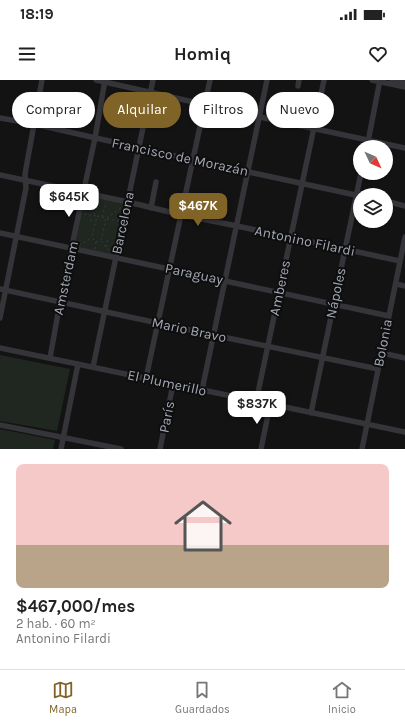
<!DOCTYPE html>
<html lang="es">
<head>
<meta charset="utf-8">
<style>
  body { margin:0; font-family:Karla,sans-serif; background:#f2f2f2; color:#222; height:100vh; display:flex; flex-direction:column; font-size:15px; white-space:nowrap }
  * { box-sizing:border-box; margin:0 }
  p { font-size:13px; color:#767676 }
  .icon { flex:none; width:22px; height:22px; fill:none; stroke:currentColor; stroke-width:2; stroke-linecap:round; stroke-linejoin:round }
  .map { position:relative; height:369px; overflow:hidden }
  .side { display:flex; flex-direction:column; background:#fff; flex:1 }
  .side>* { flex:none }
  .top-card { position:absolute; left:12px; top:12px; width:381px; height:36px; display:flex; gap:8px }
  .needle { width:26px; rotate:134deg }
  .tools { position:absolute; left:353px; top:60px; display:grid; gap:8px }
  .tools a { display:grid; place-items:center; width:40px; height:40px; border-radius:50%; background:#fff; box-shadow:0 1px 3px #0004; font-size:20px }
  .price { position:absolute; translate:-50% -34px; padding:0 9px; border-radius:8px; background:#fff; color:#222; font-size:13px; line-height:26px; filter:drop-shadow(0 1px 2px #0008) }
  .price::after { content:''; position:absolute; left:50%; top:24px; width:12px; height:9px; margin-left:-6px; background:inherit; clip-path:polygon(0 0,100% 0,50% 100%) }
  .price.active { background:#806427; color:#fff }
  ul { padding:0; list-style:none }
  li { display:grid; align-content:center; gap:8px; height:212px; padding:0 16px }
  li+li { border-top:1px solid #e0e0e0 }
  li span { display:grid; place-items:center; height:124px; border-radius:8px; color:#555 }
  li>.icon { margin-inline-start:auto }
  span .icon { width:72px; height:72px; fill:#fffc; stroke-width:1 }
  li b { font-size:17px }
  .pill { padding:0 14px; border-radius:18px; background:#fff; box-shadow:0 1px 3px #0004; font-size:14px; line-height:36px }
  .pill.active { background:#806427; color:#fff }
  .status { display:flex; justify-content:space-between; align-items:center; height:28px; padding:0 20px; background:#fff; direction:ltr }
  .status svg { height:11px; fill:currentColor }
  header { display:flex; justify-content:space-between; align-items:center; height:52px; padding:0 16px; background:#fff; font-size:18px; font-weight:700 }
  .dock { display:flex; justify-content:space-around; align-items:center; height:56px; border-top:1px solid #e0e0e0; background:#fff; font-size:11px; color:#767676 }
  .dock a { display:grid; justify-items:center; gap:2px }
  .dock .active { color:#806427 }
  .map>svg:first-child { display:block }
</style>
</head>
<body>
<div class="status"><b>18:19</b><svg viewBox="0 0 49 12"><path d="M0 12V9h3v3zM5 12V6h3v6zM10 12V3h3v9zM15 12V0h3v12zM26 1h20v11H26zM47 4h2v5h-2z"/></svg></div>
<header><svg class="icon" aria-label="menu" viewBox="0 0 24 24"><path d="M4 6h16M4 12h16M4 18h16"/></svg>Homiq<svg class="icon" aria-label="heart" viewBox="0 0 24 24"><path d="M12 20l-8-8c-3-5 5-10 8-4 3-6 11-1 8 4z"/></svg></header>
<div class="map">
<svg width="405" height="369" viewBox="0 0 405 369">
  <rect width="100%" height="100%" fill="#131314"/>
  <path fill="#1f2720" d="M 84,113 L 128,122 L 116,178 L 72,168 Z
    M 0,275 L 70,289 L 57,351 L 0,341 Z
    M 0,349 L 55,360 L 53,369 L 0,369 Z"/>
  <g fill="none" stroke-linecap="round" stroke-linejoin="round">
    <path stroke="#3a3b40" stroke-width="1" stroke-dasharray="2 3" stroke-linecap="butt" d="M 86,120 L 96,136
      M 84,134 L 96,136
      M 97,136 L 106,138 L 102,157 L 101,160 L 97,162 L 93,159 L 92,156 Z
      M 102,137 L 106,123
      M 107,138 L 122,127
      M 107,139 L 119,141
      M 90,140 L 95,141
      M 101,161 L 110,172
      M 79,165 L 92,158
      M 106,167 L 108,158
      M 95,169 L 96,162"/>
    <path stroke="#343439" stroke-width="5.5" d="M 96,0 L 260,37 L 405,68
      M 372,0 L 405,7
      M 392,0 L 405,3
      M 298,6 L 299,0
      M 0,38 L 34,44 L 193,80 L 360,116
      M 367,67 L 380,0
      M 0,95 L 128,122 L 182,135 L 237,146 L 400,181
      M 386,121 L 405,126
      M 151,128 L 156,102
      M 0,153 L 389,236
      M 396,204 L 405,206
      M 0,209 L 213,255 L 378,289
      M 0,238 L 26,108 L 25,94 L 42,0
      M 0,268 L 405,352
      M 382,273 L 405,278
      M 50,278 L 60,222 L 95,58 L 105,0
      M 93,287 L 153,0
      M 146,298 L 210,0
      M 202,310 L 267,0
      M 256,322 L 324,0
      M 311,333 L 361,93
      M 0,345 L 121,369
      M 61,369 L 78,284
      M 160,369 L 173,304
      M 261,369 L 270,325
      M 362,369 L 405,157"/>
  </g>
  <g text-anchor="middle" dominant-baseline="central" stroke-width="4" stroke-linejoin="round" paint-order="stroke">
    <g font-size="14" fill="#a4a9b5" stroke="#0e0e0f">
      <text transform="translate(180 77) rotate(12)">Francisco de Morazán</text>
      <text transform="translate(123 143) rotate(-78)">Barcelona</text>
      <text transform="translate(305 161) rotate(12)">Antonino Filardi</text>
      <text transform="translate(194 194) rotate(12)">Paraguay</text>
      <text transform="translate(66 198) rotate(-78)">Amsterdam</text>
      <text transform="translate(280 208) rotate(-78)">Amberes</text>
      <text transform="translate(336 213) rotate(-78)">Nápoles</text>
      <text transform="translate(189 250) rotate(12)">Mario Bravo</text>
      <text transform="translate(383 263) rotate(-79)">Bolonia</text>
      <text transform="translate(167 303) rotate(12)">El Plumerillo</text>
      <text transform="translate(167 337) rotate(-79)">París</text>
    </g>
  </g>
</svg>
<div class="tools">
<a><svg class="needle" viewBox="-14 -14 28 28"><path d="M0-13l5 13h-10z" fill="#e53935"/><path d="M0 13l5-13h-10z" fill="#767676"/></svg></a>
<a><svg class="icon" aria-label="layers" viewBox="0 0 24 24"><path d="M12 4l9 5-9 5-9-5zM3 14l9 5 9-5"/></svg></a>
</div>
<b class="price" style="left:69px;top:138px">$645K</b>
<b class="price active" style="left:198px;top:147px">$467K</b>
<b class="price" style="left:257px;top:345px">$837K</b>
<div class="top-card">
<a class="pill">Comprar</a>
<a class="pill active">Alquilar</a>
<a class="pill">Filtros</a>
<a class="pill">Nuevo</a>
</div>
</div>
<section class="side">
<ul>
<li><span style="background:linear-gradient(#f6c9c9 65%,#b9a48a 0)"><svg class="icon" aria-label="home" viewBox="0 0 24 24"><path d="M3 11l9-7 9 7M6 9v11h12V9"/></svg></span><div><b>$467,000/mes</b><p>2 hab. · 60 m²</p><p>Antonino Filardi</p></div></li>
</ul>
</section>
<nav class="dock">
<a class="active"><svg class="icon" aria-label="map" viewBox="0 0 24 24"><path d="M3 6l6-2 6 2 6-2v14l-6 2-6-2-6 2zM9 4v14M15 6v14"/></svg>Mapa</a>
<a><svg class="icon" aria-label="saved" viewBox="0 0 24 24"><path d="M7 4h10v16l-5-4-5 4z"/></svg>Guardados</a>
<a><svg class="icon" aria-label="home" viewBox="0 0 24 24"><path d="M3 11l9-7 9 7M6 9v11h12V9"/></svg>Inicio</a>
</nav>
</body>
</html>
